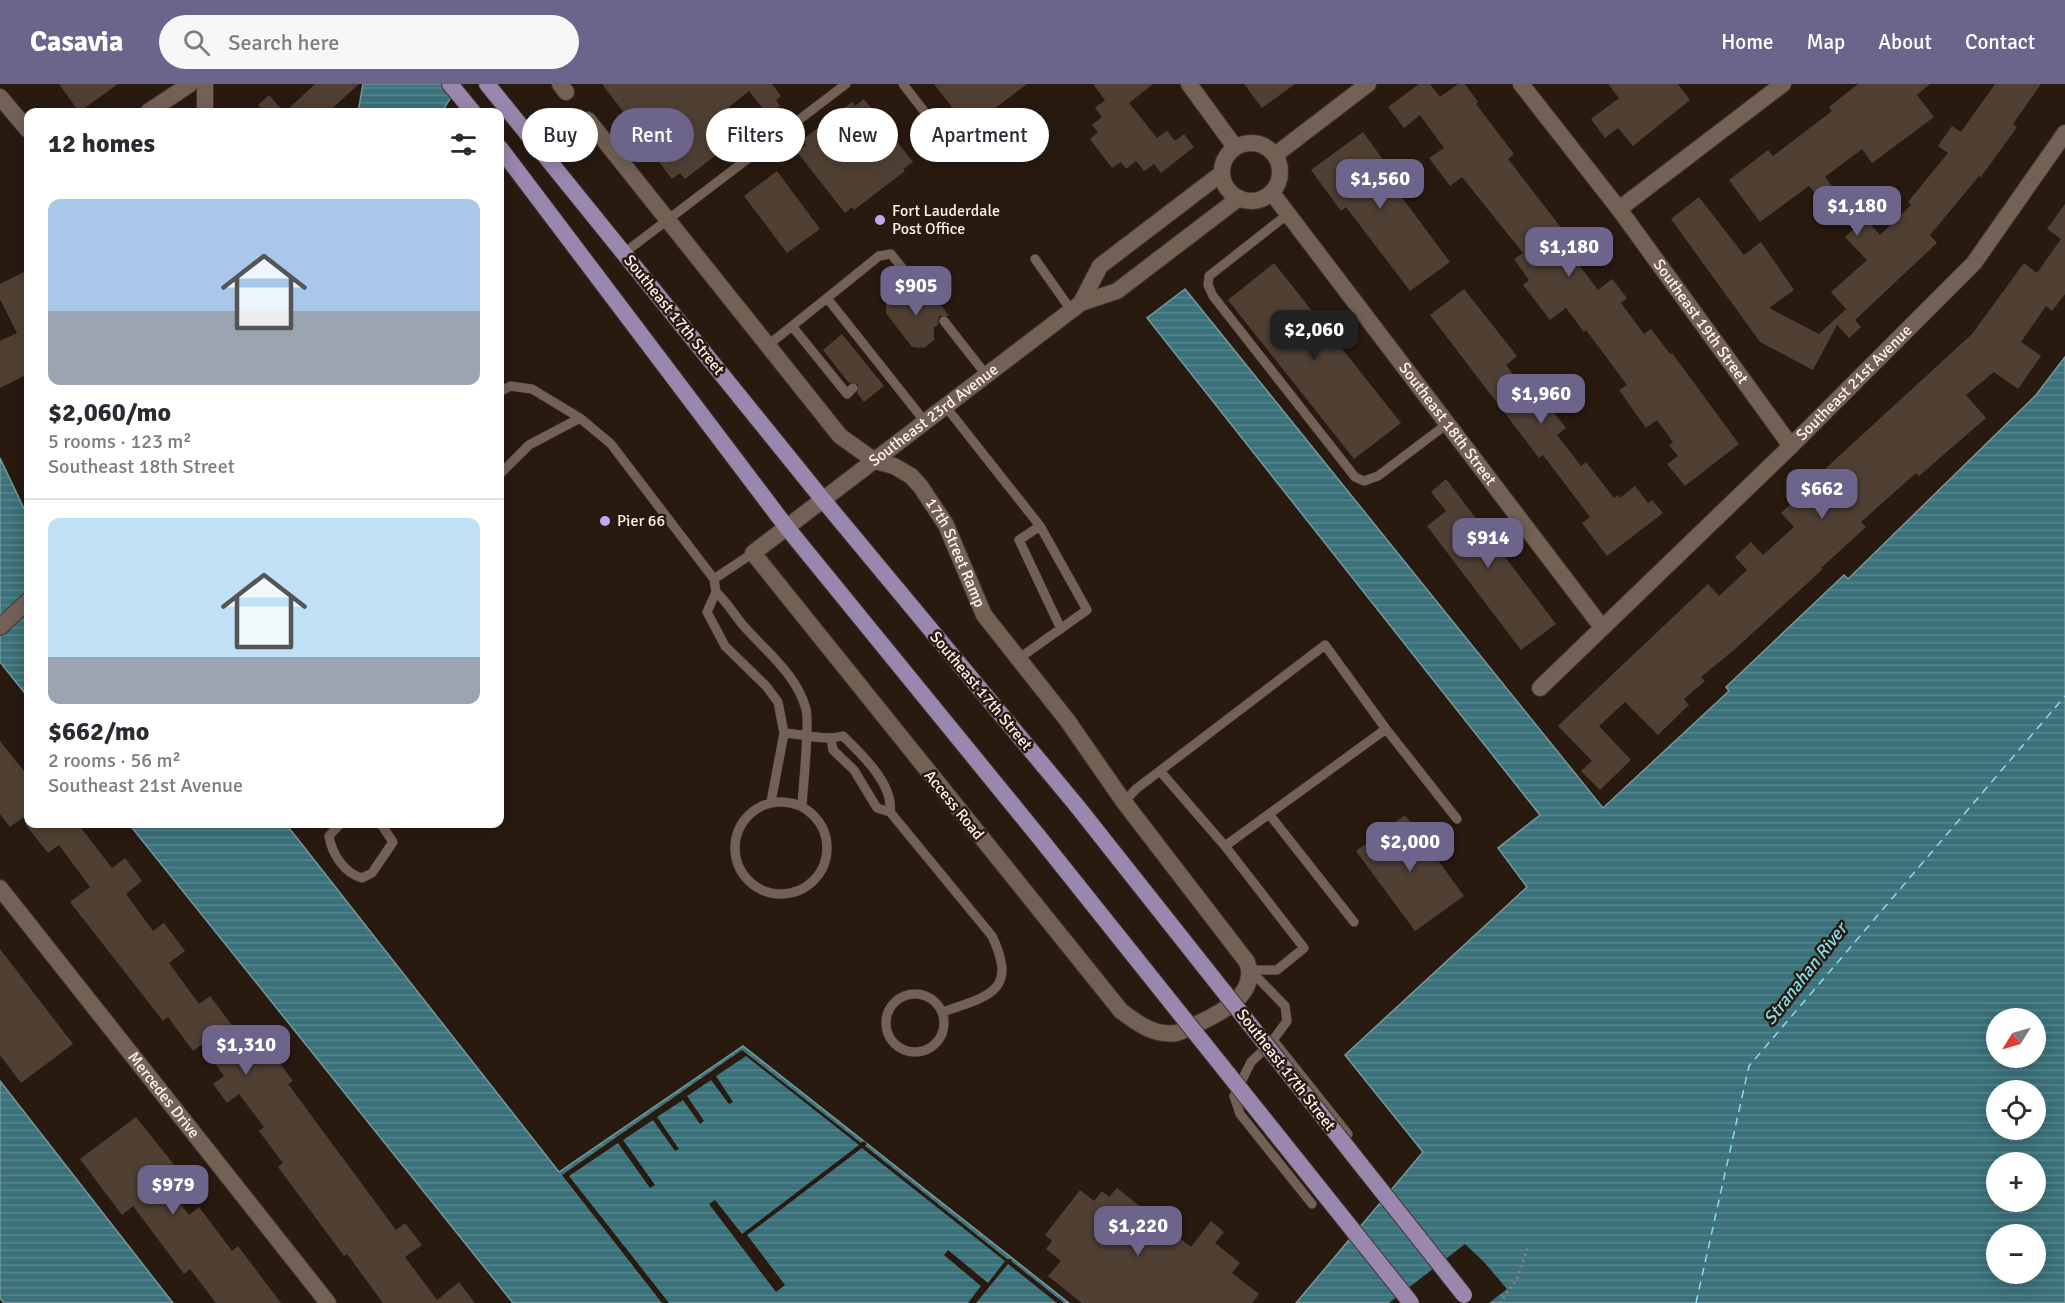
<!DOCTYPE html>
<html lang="en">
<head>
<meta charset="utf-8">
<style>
  body { margin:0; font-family:Signika,sans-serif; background:#f7f7f7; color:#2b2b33; height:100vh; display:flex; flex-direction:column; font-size:22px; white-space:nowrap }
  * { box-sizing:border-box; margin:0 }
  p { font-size:20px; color:#7c7c81 }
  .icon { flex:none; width:33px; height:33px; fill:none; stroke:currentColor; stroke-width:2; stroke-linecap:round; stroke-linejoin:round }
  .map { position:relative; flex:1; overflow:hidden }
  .details { position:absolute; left:24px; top:24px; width:480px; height:720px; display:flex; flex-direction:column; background:#fff; border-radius:12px; box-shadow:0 3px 15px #0003 }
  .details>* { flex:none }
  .top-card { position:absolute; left:522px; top:24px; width:570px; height:54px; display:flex; gap:12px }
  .needle { width:39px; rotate:233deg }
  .controls { position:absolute; left:1986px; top:924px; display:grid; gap:12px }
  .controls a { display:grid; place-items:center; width:60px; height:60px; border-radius:50%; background:#fff; box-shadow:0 3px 15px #0003; font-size:30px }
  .price { position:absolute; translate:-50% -51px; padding:0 14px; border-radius:12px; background:#6c648a; color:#fff; font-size:20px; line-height:39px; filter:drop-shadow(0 2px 3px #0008) }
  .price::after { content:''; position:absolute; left:50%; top:36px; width:18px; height:14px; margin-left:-9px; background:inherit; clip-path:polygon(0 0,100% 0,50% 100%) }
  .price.on { background:#222; color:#fff }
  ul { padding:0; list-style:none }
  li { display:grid; align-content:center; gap:12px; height:318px; padding:0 24px }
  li+li { border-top:2px solid #e1e1e2 }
  li span { display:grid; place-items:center; height:186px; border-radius:12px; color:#555 }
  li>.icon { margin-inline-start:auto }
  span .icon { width:108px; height:108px; fill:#fffc; stroke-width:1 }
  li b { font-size:26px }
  h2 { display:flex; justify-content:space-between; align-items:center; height:72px; padding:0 24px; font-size:26px }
  .pill { padding:0 21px; border-radius:27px; background:#fff; box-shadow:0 3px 15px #0003; font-size:21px; line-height:54px }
  .pill.on { background:#6c648a; color:#fff }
  header { display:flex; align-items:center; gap:36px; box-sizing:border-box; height:84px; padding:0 30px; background:#6c648a; color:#fff }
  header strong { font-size:28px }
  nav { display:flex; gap:33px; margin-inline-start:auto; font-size:21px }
  .search { width:420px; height:54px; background:#f7f7f7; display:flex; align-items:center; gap:15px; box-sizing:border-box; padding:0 21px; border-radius:33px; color:#7c7c81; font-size:22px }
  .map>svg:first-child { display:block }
</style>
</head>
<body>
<header>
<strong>Casavia</strong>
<div class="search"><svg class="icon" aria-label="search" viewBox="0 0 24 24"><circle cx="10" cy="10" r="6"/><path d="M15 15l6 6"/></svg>Search here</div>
<nav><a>Home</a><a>Map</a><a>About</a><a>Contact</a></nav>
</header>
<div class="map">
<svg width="2065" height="1219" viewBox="0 0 2065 1219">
  <defs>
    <pattern id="water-rules" width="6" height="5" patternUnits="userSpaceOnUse" patternTransform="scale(1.5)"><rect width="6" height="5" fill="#3b717a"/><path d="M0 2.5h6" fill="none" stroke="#58868d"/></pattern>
  </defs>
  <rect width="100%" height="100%" fill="#291a10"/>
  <path fill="url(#water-rules)" stroke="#75989c" stroke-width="1.5" fill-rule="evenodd" d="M 363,0 L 459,0 L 442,28 L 358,28 Z
    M 1185,205 L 1603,724 L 1729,607 L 1726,603 L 1844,491 L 1848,495 L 2036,311 L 2065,273 L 2065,1219 L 1296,1219 L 1423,1068 L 1345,971 L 1527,803 L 1498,764 L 1540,731 L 1147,234 ZM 1996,934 L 2036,934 L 2036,974 L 1996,974 ZM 1996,1006 L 2036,1006 L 2036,1046 L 1996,1046 ZM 1996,1078 L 2036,1078 L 2036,1118 L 1996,1118 ZM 1996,1150 L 2036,1150 L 2036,1190 L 1996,1190 Z
    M 0,374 L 28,433 L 28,613 L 0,578 Z
    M 129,740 L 286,740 L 559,1088 L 743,962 L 1069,1219 L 513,1219 Z
    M 0,997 L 173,1219 L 4,1219 L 0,1214 Z"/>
  <path fill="#291a10" d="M 742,966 L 861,1059 L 864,1057 L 867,1060 L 865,1062 L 1007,1175 L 1012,1175 L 1011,1177 L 1064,1219 L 1057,1219 L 1008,1180 L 976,1219 L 968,1219 L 981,1202 L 944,1171 L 948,1166 L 988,1199 L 1005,1177 L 862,1064 L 747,1151 L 785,1201 L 776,1208 L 709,1120 L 715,1116 L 742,1150 L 859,1061 L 746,972 L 716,992 L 733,1018 L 729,1020 L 711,996 L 687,1012 L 704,1037 L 700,1040 L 683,1016 L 657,1033 L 679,1065 L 675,1067 L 653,1036 L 623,1056 L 655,1101 L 650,1104 L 618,1059 L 569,1092 L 669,1219 L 662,1219 L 562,1091 Z
    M 1465,1160 L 1484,1178 L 1507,1205 L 1489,1219 L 1389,1219 Z"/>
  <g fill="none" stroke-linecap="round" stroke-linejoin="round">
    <path stroke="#84deed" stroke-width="1.5" stroke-dasharray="8 6" stroke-linecap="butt" d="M 1696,1219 L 1749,982 L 2065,612"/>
  </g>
  <path fill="#504034" d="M 59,0 L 118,0 L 79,28 Z
    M 315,0 L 359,0 L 328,28 L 285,28 Z
    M 602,0 L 772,0 L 781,12 L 776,16 L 780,22 L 768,31 L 749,7 L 729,23 L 747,47 L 685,95 L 680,89 L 672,95 L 649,65 L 658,59 L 637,33 L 631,38 Z
    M 934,0 L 1027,0 L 960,51 L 943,29 L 952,23 Z
    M 1093,0 L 1153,0 L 1129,19 L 1157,54 L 1167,47 L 1175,57 L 1184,50 L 1194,63 L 1161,89 L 1154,80 L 1144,87 L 1136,77 L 1126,85 L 1121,78 L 1112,84 L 1090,55 L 1098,48 L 1092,41 L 1102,33 L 1095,24 L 1105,16 Z
    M 1244,0 L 1295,0 L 1262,24 Z
    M 1419,0 L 1430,0 L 1440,13 L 1458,0 L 1465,0 L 1478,18 L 1476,20 L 1514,70 L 1508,75 L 1583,172 L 1576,177 L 1598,206 L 1612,195 L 1627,214 L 1621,219 L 1644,250 L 1651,245 L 1670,270 L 1672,269 L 1739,360 L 1685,402 L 1667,380 L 1678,372 L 1669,361 L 1673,358 L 1657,336 L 1646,344 L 1619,306 L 1627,301 L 1586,246 L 1584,248 L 1566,224 L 1550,236 L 1523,201 L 1529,196 L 1514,175 L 1523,169 L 1462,93 L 1450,102 L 1429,74 L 1444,64 L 1420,31 L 1404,44 L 1388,23 Z
    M 1608,0 L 1678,0 L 1690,16 L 1633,62 L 1618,44 L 1605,54 L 1591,35 L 1619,14 Z
    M 1858,0 L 1930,0 L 1917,11 L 1934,33 L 1872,79 L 1862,65 L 1825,93 L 1840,112 L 1825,123 L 1809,102 L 1760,138 L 1729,96 L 1768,66 L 1773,72 L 1832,27 L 1829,23 Z
    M 1995,0 L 2041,0 L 2013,40 L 2017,43 L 1981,93 L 1979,92 L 1930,151 L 1937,159 L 1855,236 L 1861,243 L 1849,254 L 1837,241 L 1813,286 L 1760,258 L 1671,135 L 1699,113 L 1744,171 L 1761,158 L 1794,206 L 1769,224 L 1819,250 L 1846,225 L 1831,208 L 1867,176 L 1845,153 L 1865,134 L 1880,151 L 1911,121 L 1908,118 L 1948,69 L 1938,62 L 1952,42 L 1961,48 Z
    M 269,11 L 284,28 L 265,28 L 258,21 Z
    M 864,15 L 913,78 L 903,85 L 905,87 L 854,126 L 852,123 L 845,129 L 797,68 L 806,61 L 802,56 L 852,18 L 855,22 Z
    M 1363,48 L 1389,84 L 1383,88 L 1450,178 L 1410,207 L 1346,123 L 1341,127 L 1311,86 Z
    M 777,87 L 820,145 L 787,169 L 744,112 Z
    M 2065,120 L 2065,210 L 2052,227 L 2046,222 L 2021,258 L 2041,272 L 2018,305 L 1994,288 L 1966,311 L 1986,334 L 1919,392 L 1916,389 L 1861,438 L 1866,443 L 1821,484 L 1823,485 L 1735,565 L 1701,593 L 1705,597 L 1684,615 L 1689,621 L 1658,651 L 1625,618 L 1599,642 L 1631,676 L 1600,706 L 1581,687 L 1592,677 L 1558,642 L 1708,500 L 1719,512 L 1747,486 L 1735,473 L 1751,458 L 1763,471 L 1794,443 L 1781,429 L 1805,407 L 1823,427 L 1846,406 L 1826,384 L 1972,250 L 2024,179 L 2037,189 L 2061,155 L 2047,145 Z
    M 1274,179 L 1401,339 L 1354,375 L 1228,216 Z
    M 28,186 L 28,290 L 0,304 L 0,257 L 17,249 L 0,215 L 0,200 Z
    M 925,200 L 949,232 L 939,232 L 938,241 L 934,243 L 934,256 L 924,264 L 912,263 L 886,229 L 886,217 L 895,210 L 907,214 L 914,209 L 921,212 L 925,208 Z
    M 1464,205 L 1517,272 L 1506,281 L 1537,321 L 1544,316 L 1566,344 L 1557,351 L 1581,382 L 1586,378 L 1614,414 L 1618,411 L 1620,414 L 1635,402 L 1648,419 L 1652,416 L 1663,429 L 1607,472 L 1582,439 L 1590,433 L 1543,371 L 1539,374 L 1430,231 Z
    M 842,250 L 884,302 L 864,318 L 857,309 L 858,300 L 849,299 L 823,266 Z
    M 1446,395 L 1556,540 L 1521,566 L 1427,442 L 1446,427 L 1431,408 Z
    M 0,657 L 28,692 L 28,730 L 10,743 L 0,730 Z
    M 1405,731 L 1464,812 L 1415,847 L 1356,767 Z
    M 25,740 L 78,740 L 112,784 L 125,774 L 142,797 L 126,810 L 153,847 L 164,839 L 185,867 L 169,879 L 199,920 L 210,912 L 240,952 L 252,942 L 293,997 L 288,1000 L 396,1146 L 405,1139 L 422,1161 L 405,1173 L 437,1216 L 459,1198 L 475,1219 L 383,1219 L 347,1170 L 344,1172 L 278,1083 L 283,1079 L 259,1047 L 264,1043 L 239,1010 L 227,1019 L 213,1000 L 224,992 L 201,961 L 193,967 L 168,933 L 163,937 L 70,818 L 90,803 L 59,761 L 48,769 Z
    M 0,865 L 73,960 L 21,999 L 0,971 Z
    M 136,1033 L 179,1087 L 165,1098 L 189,1131 L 199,1123 L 232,1167 L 238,1162 L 281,1219 L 216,1219 L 190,1185 L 184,1190 L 133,1122 L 122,1131 L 80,1075 Z
    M 1117,1104 L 1191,1163 L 1211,1137 L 1224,1148 L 1215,1159 L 1240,1179 L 1232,1189 L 1259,1210 L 1252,1219 L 1082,1219 L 1048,1192 L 1061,1177 L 1046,1165 L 1052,1157 L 1045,1151 L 1080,1106 L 1094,1117 L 1102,1107 L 1109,1113 Z"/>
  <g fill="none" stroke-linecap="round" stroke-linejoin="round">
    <g stroke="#403430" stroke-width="10">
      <path id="service" d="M 903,0 L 940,48
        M 1288,130 L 1209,192 L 1208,201 L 1213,212 L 1355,393 L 1364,397 L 1378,392 L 1447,340
        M 624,169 L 846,0
        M 1035,175 L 1071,226
        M 827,214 L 879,172 L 891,170 L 919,205
        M 944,237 L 987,292
        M 792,242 L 847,310 L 853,304
        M 767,262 L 827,214 L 926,339
        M 500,308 L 510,302 L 532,305 L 580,334 L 611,360 L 714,495 L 716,508 L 707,528 L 725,562 L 766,602 L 778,618 L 784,649 L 771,718
        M 946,323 L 1040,442 L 1087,526 L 1018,575
        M 500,390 L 529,361 L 580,334
        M 1040,442 L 1019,456 L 1061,545
        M 714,495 L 753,469
        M 716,508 C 727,518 733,529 742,540 C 765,567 796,589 806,625 C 810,640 803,702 802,722
        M 784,649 C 803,650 824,657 843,652 C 861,670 894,700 890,728 L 877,724 L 854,686 L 833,666 L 831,655
        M 1160,687 L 1225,762 L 1304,864 L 1277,886 L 1250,886
        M 1124,718 L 1136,705 L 1325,561 L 1386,645 L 1457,735
        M735 764a46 46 0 1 1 92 0a46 46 0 1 1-92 0Z
        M 890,728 L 992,852 C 1018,907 990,912 942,928
        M 1269,730 L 1354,838
        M 340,740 L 329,752 C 332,770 344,789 362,794 L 372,789 L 393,758 L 381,740
        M 1225,762 L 1386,645
        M 1250,886 L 1285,922 L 1287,937 L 1273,956 L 1348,1050
        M886 939a29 29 0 1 1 58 0a29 29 0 1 1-58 0Z
        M 1270,960 L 1251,978 L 1234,1012 L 1240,1030 L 1312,1120"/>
    </g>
    <g stroke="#403430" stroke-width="18">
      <g id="minor">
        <path d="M 205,0 L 205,28"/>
        <path d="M 560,0 L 566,8"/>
        <path d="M 1189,0 L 1235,63"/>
        <path id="s1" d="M 1521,0 L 1619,125 L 1791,362"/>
        <path d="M 0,13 L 28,46"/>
        <path d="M 148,28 L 190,0"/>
        <path id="s2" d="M 588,36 L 840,352 L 875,377 L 894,382 L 911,392 L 921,403 L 946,441 L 984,531 L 1067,636 L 1124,718 L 1247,878 C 1259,910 1221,929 1197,940 C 1191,943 1182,948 1176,949 C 1154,952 1137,939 1121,927 L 753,469 L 1081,219 L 1117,207 L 1239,114"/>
        <circle cx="1251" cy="88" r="29"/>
        <path d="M 1275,71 L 1368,0"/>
        <path id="s3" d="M 1272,109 L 1601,542"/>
        <path d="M 1619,125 L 1783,0"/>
        <path d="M 1081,219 L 1100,182 L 1222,89"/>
        <path d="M 0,543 L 28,517"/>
        <path id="s4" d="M 1540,604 L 1791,362 L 1974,179 L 2065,49"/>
        <path id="s5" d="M 0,804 L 328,1219"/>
      </g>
    </g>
    <g stroke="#403430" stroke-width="18">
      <path id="primary" d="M 450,0 L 473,28
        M 487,0 L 824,417 L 1077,722
        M 500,64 L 788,445 L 1039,753"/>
    </g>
    <path stroke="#93867e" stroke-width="3" stroke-dasharray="1.5 4.5" stroke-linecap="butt" d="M 1500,1219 L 1517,1195 L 1528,1163"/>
    <use href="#service" stroke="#736155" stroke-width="9"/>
    <use href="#minor" stroke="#736155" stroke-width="16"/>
    <use href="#primary" stroke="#9987ad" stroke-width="16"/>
    <g stroke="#403430" stroke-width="18" stroke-linecap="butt">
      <path id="primary-bridge" d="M 1077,722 L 1464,1211
        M 1039,753 L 1411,1219"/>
    </g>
    <use href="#primary-bridge" stroke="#9987ad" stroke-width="16"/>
  </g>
  <g fill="#bcaaf5" stroke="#291a10" stroke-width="2">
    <circle cx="880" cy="136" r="6"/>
    <circle cx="605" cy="437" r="6"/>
  </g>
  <g text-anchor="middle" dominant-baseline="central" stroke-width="5" stroke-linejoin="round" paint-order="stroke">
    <g font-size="16" fill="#fcf2eb" stroke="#291a10" text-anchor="start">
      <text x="892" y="127">Fort Lauderdale<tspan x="892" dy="18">Post Office</tspan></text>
      <text x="617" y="437">Pier 66</text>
    </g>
    <g font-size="16" fill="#fcf2eb" stroke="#291a10">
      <text transform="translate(674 231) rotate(51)">Southeast 17th Street</text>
      <text stroke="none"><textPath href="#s1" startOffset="298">Southeast 19th Street</textPath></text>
      <text stroke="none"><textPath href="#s4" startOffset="438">Southeast 21st Avenue</textPath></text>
      <text stroke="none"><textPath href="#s2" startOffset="2067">Southeast 23rd Avenue</textPath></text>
      <text stroke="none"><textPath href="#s3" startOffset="290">Southeast 18th Street</textPath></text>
      <text stroke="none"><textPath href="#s2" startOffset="576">17th Street Ramp</textPath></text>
      <text transform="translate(981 607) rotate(50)">Southeast 17th Street</text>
      <text transform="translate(954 721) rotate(51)">Access Road</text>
      <text transform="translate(1286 986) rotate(52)">Southeast 17th Street</text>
      <text stroke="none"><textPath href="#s5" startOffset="264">Mercedes Drive</textPath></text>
    </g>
    <g font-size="18" font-style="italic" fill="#84deed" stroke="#291a10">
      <text transform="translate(1805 890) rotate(-52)">Stranahan River</text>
    </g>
  </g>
</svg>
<div class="controls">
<a><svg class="needle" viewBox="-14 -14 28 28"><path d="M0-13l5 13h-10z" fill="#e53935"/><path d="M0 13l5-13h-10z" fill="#7c7c81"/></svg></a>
<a><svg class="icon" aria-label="locate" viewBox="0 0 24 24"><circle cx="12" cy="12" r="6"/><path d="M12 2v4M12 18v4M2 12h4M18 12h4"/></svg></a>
<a>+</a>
<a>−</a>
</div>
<b class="price" style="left:1380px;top:126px">$1,560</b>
<b class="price" style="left:1857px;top:153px">$1,180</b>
<b class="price" style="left:1569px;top:194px">$1,180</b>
<b class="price" style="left:916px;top:233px">$905</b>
<b class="price on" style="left:1314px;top:277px">$2,060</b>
<b class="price" style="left:1541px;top:341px">$1,960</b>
<b class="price" style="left:1822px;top:436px">$662</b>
<b class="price" style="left:1488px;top:485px">$914</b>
<b class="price" style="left:1410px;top:789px">$2,000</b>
<b class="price" style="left:246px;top:992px">$1,310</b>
<b class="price" style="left:173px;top:1132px">$979</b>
<b class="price" style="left:1138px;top:1173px">$1,220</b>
<div class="top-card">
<a class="pill">Buy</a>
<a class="pill on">Rent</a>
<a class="pill">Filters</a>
<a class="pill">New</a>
<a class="pill">Apartment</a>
</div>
<section class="details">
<h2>12 homes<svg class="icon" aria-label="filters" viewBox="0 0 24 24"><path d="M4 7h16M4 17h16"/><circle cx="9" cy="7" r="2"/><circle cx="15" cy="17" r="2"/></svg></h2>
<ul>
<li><span style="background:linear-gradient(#a9c7e8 60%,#9aa5b1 0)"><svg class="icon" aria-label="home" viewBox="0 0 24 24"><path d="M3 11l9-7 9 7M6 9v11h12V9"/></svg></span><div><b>$2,060/mo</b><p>5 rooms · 123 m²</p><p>Southeast 18th Street</p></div></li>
<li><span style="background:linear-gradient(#bfe0f5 75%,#9aa5b1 0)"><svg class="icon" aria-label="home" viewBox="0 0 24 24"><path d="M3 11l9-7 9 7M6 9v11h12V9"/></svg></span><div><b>$662/mo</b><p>2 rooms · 56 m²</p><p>Southeast 21st Avenue</p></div></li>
</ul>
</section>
</div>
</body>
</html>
